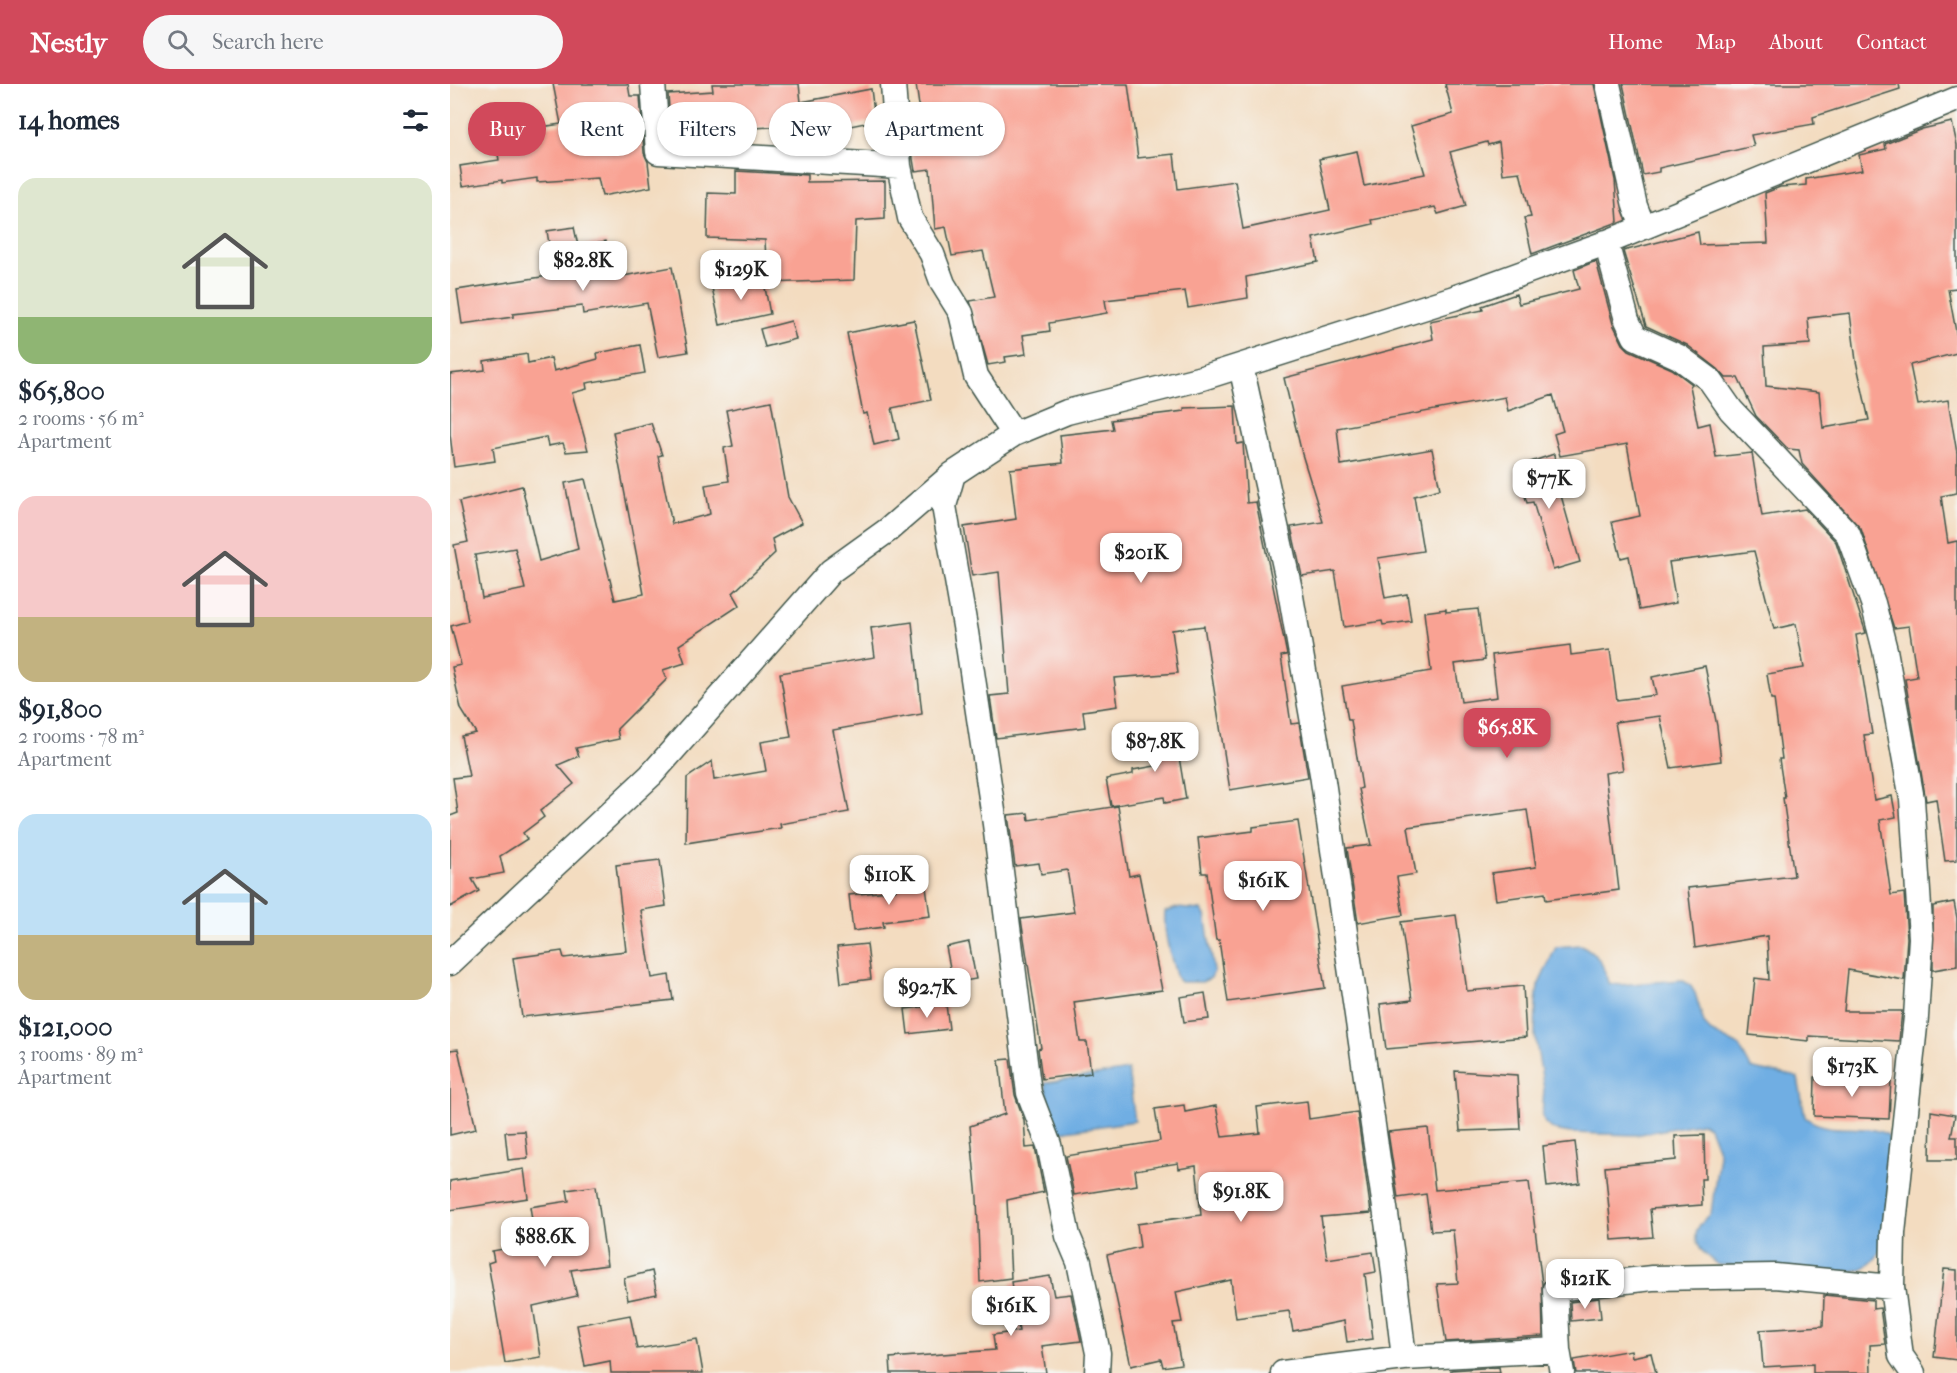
<!DOCTYPE html>
<html lang="en">
<head>
<meta charset="utf-8">
<style>
  body { margin:0; font-family:"IM FELL French Canon",serif; background:#f6f6f7; color:#1f2937; height:100vh; display:flex; flex-direction:column; font-size:22px; white-space:nowrap }
  * { box-sizing:border-box; margin:0 }
  p { font-size:20px; color:#747a83 }
  .icon { flex:none; width:33px; height:33px; fill:none; stroke:currentColor; stroke-width:2; stroke-linecap:round; stroke-linejoin:round }
  .map { position:relative; flex:1; overflow:hidden }
  .side { display:flex; flex-direction:column; background:#fff; width:450px }
  .side>* { flex:none }
  .guide { position:absolute; left:18px; top:18px; width:570px; height:54px; display:flex; gap:12px }
  .price { position:absolute; translate:-50% -51px; padding:0 14px; border-radius:12px; background:#fff; color:#222; font-size:20px; line-height:39px; filter:drop-shadow(0 2px 3px #0008) }
  .price::after { content:''; position:absolute; left:50%; top:36px; width:18px; height:14px; margin-left:-9px; background:inherit; clip-path:polygon(0 0,100% 0,50% 100%) }
  .price.current { background:#d1495b; color:#fff }
  ul { padding:0; list-style:none }
  li { display:grid; align-content:center; gap:12px; height:318px; padding:0 18px }
  li span { display:grid; place-items:center; height:186px; border-radius:18px; color:#555 }
  li>.icon { margin-inline-start:auto }
  span .icon { width:108px; height:108px; fill:#fffc; stroke-width:1 }
  li b { font-size:26px }
  h2 { display:flex; justify-content:space-between; align-items:center; height:72px; padding:0 18px; font-size:26px }
  .chip { padding:0 21px; border-radius:27px; background:#fff; box-shadow:0 2px 4px #0004; font-size:21px; line-height:54px }
  .chip.current { background:#d1495b; color:#fff }
  header { display:flex; align-items:center; gap:36px; box-sizing:border-box; height:84px; padding:0 30px; background:#d1495b; color:#fff }
  header strong { font-size:28px }
  nav { display:flex; gap:33px; margin-inline-start:auto; font-size:21px }
  .search { width:420px; height:54px; background:#f6f6f7; display:flex; align-items:center; gap:15px; box-sizing:border-box; padding:0 21px; border-radius:33px; color:#747a83; font-size:22px }
  main { display:flex; flex:1; min-height:0 }
  .map>svg:first-child { display:block }
</style>
</head>
<body>
<header>
<strong>Nestly</strong>
<div class="search"><svg class="icon" aria-label="search" viewBox="0 0 24 24"><circle cx="10" cy="10" r="6"/><path d="M15 15l6 6"/></svg>Search here</div>
<nav><a>Home</a><a>Map</a><a>About</a><a>Contact</a></nav>
</header>
<main>
<section class="side">
<h2>14 homes<svg class="icon" aria-label="filters" viewBox="0 0 24 24"><path d="M4 7h16M4 17h16"/><circle cx="9" cy="7" r="2"/><circle cx="15" cy="17" r="2"/></svg></h2>
<ul>
<li><span style="background:linear-gradient(#dfe7d0 75%,#8fb573 0)"><svg class="icon" aria-label="home" viewBox="0 0 24 24"><path d="M3 11l9-7 9 7M6 9v11h12V9"/></svg></span><div><b>$65,800</b><p>2 rooms · 56 m²</p><p>Apartment</p></div></li>
<li><span style="background:linear-gradient(#f6c9c9 65%,#c2b280 0)"><svg class="icon" aria-label="home" viewBox="0 0 24 24"><path d="M3 11l9-7 9 7M6 9v11h12V9"/></svg></span><div><b>$91,800</b><p>2 rooms · 78 m²</p><p>Apartment</p></div></li>
<li><span style="background:linear-gradient(#bfe0f5 65%,#c2b280 0)"><svg class="icon" aria-label="home" viewBox="0 0 24 24"><path d="M3 11l9-7 9 7M6 9v11h12V9"/></svg></span><div><b>$121,000</b><p>3 rooms · 89 m²</p><p>Apartment</p></div></li>
</ul>
</section>
<div class="map">
<svg width="1507" height="1289" viewBox="0 0 1507 1289">
  <rect width="100%" height="100%" fill="#f6f6f2"/>
  <filter id="ink" filterUnits="userSpaceOnUse"><feTurbulence type="fractalNoise" baseFrequency=".0167" numOctaves="2"/><feDisplacementMap in="SourceGraphic" scale="12" xChannelSelector="R" yChannelSelector="G"/><feConvolveMatrix kernelMatrix="1 2 1 2 8 2 1 2 1" color-interpolation-filters="sRGB"/></filter>
  <filter id="wash" filterUnits="userSpaceOnUse"><feTurbulence type="fractalNoise" baseFrequency=".008" numOctaves="4" result="noise"/><feDisplacementMap in="SourceGraphic" scale="24" xChannelSelector="R" yChannelSelector="G"/><feGaussianBlur stdDeviation="1.35" result="paint"/><feColorMatrix in="noise" values="0 0 0 0 0 0 0 0 0 0 0 0 0 0 0 0 0 1.4 0 .05"/><feComposite in="paint" operator="in"/></filter>
  <g filter="url(#wash)">
    <rect width="100%" height="100%" fill="#f3dcc0"/>
    <path fill="#70aee3" stroke="#48768c" stroke-width="1.5" d="M 726,824 L 751,826 L 755,831 L 764,887 L 761,894 L 752,898 L 730,898 L 727,894 C 721,873 713,851 715,828 Z
      M 1131,861 C 1148,870 1154,880 1158,899 L 1169,901 L 1232,896 L 1240,901 L 1245,909 L 1254,939 L 1260,947 L 1289,962 L 1301,984 C 1317,990 1333,987 1348,994 L 1355,1033 C 1380,1053 1412,1037 1438,1051 L 1441,1062 C 1439,1089 1442,1159 1423,1177 C 1414,1186 1404,1187 1392,1188 L 1268,1181 C 1246,1165 1235,1149 1261,1130 L 1269,1069 L 1259,1043 L 1251,1039 L 1185,1051 L 1120,1049 L 1104,1046 L 1095,1039 L 1092,1032 L 1094,1005 L 1085,952 L 1086,919 L 1088,902 L 1106,863 Z
      M 678,986 L 685,1037 L 603,1049 L 595,999 Z"/>
    <g id="blocks">
      <path fill="#f9a293" fill-rule="evenodd" d="M 103,0 L 178,0 L 180,12 L 190,12 L 194,69 L 198,78 L 201,103 L 152,112 L 148,94 L 87,98 L 87,94 L 52,99 L 52,96 L 13,102 L 10,82 L 49,76 L 47,65 L 87,59 L 84,44 L 111,40 Z
        M 262,0 L 349,0 L 351,18 L 421,5 L 425,37 L 371,48 L 369,42 L 358,44 L 357,41 L 221,49 L 218,10 L 263,7 Z
        M 466,0 L 678,0 L 688,74 L 724,70 L 728,105 L 785,97 L 793,145 L 880,126 L 869,75 L 907,67 L 914,102 L 975,90 L 961,42 L 1003,30 L 995,0 L 1144,0 L 1165,96 L 1168,138 L 1082,170 L 1074,134 L 1081,133 L 1070,88 L 1053,90 L 1049,58 L 1038,61 L 1037,58 L 1000,68 L 1016,122 L 988,130 L 985,123 L 922,136 L 923,140 L 863,154 L 868,178 L 796,193 L 798,214 L 738,224 L 735,207 L 655,216 L 657,229 L 599,239 L 600,247 L 573,251 L 576,270 L 555,273 L 556,278 L 538,281 L 520,217 L 544,213 L 533,167 L 502,172 L 496,143 L 485,145 L 480,85 L 465,87 L 463,75 L 462,62 L 471,60 L 465,30 L 470,29 Z
        M 1173,0 L 1449,0 L 1450,5 L 1363,33 L 1364,40 L 1301,51 L 1304,62 L 1209,84 L 1209,88 L 1193,91 Z
        M 1502,38 L 1507,61 L 1507,204 L 1498,205 L 1507,253 L 1507,269 L 1460,281 L 1468,321 L 1498,316 L 1507,369 L 1507,409 L 1491,412 L 1498,459 L 1507,457 L 1507,776 L 1495,777 L 1486,715 L 1476,717 L 1455,595 L 1467,593 L 1459,542 L 1444,544 L 1411,445 L 1352,380 L 1349,366 L 1338,365 L 1306,332 L 1288,294 L 1276,294 L 1268,285 L 1237,261 L 1196,242 L 1173,167 L 1248,148 L 1250,161 L 1318,159 L 1315,109 L 1330,103 L 1356,101 L 1356,95 L 1412,86 L 1409,71 L 1436,65 L 1435,60 L 1472,45 ZM 1400,229 L 1406,277 L 1419,336 L 1373,344 L 1369,308 L 1316,302 L 1314,263 L 1360,260 L 1358,234 Z
        M 286,87 L 357,91 L 357,98 L 435,97 L 435,135 L 406,137 L 404,196 L 317,199 L 315,156 L 257,154 L 258,109 L 286,110 Z
        M 124,143 L 128,162 L 156,157 L 162,194 L 222,183 L 238,268 L 208,273 L 197,219 L 133,230 L 132,222 L 63,230 L 63,233 L 12,240 L 7,206 L 104,191 L 97,147 Z
        M 1146,177 L 1163,240 L 1173,260 L 1179,266 L 1222,285 L 1242,300 L 1240,302 L 1248,342 L 1260,339 L 1266,373 L 1302,369 L 1312,432 L 1355,425 L 1386,458 L 1416,549 L 1406,551 L 1422,650 L 1414,651 L 1424,716 L 1442,712 L 1446,733 L 1430,736 L 1441,811 L 1454,809 L 1457,854 L 1454,896 L 1398,886 L 1394,927 L 1452,927 L 1449,957 L 1359,952 L 1359,957 L 1299,951 L 1305,894 L 1319,896 L 1317,852 L 1245,864 L 1238,804 L 1344,792 L 1333,714 L 1335,714 L 1329,675 L 1332,675 L 1324,615 L 1321,615 L 1317,590 L 1354,584 L 1346,540 L 1324,545 L 1304,467 L 1219,478 L 1226,519 L 1189,526 L 1179,472 L 1171,474 L 1162,438 L 1190,432 L 1177,360 L 1110,372 L 1104,350 L 1113,347 L 1103,311 L 1058,327 L 1055,313 L 887,344 L 891,381 L 982,365 L 990,405 L 964,412 L 973,467 L 928,474 L 935,514 L 957,510 L 961,537 L 933,541 L 932,537 L 894,543 L 885,487 L 852,492 L 841,443 L 873,438 L 852,370 L 834,294 L 983,255 L 980,237 L 1033,226 L 1032,222 L 1066,210 L 1069,220 L 1129,205 L 1124,186 Z
        M 313,193 L 320,230 L 270,241 L 262,204 Z
        M 464,236 L 481,316 L 442,324 L 449,355 L 424,361 L 417,329 L 413,330 L 397,249 Z
        M 341,237 L 346,255 L 315,263 L 310,245 Z
        M 190,261 L 195,289 L 136,299 L 137,305 L 122,309 L 138,366 L 116,368 L 113,359 L 98,362 L 96,353 L 43,364 L 45,377 L 4,383 L 0,350 L 0,290 L 35,286 L 34,277 L 77,270 L 78,279 L 101,274 L 104,287 L 148,275 L 147,269 Z
        M 321,317 L 338,413 L 352,439 L 322,455 L 325,469 L 283,509 L 290,521 L 229,561 L 235,579 L 213,586 L 217,595 L 167,645 L 169,655 L 126,664 L 129,672 L 108,681 L 124,700 L 90,727 L 94,733 L 73,749 L 77,755 L 50,772 L 54,789 L 22,795 L 29,807 L 0,823 L 0,732 L 8,729 L 3,694 L 19,692 L 11,652 L 26,649 L 11,625 L 2,583 L 11,581 L 1,542 L 18,537 L 4,461 L 18,458 L 9,418 L 72,402 L 89,477 L 128,465 L 115,399 L 135,395 L 165,516 L 194,510 L 163,348 L 201,339 L 212,371 L 208,372 L 222,440 L 260,430 L 255,401 L 279,397 L 274,364 L 283,362 L 276,326 ZM 65,464 L 75,505 L 32,514 L 25,471 Z
        M 785,322 L 787,360 L 793,359 L 797,419 L 806,418 L 837,571 L 831,572 L 841,640 L 849,639 L 858,693 L 780,706 L 754,542 L 722,546 L 728,589 L 664,594 L 668,622 L 633,627 L 635,643 L 546,654 L 540,612 L 559,610 L 549,488 L 522,492 L 514,443 L 566,435 L 560,385 L 613,379 L 610,351 L 663,345 L 661,336 L 734,327 L 734,324 Z
        M 1104,370 L 1110,408 L 1130,478 L 1103,486 L 1083,418 L 1077,419 L 1066,383 Z
        M 996,525 L 996,528 L 1028,525 L 1035,576 L 1005,580 L 1011,618 L 1047,613 L 1042,571 L 1120,561 L 1121,571 L 1160,566 L 1167,616 L 1206,611 L 1202,593 L 1255,582 L 1267,642 L 1271,677 L 1221,684 L 1210,632 L 1165,638 L 1173,686 L 1155,689 L 1169,806 L 1096,816 L 1095,809 L 1046,816 L 1042,789 L 1086,783 L 1077,726 L 958,743 L 966,790 L 947,793 L 953,831 L 908,839 L 897,764 L 921,761 L 909,705 L 912,704 L 901,636 L 898,636 L 892,602 L 981,587 L 974,528 Z
        M 462,538 L 472,630 L 383,646 L 399,728 L 330,740 L 331,744 L 236,759 L 237,694 L 262,677 L 264,696 L 316,687 L 311,658 L 341,653 L 330,589 L 425,573 L 421,544 Z
        M 734,640 L 738,672 L 729,673 L 736,715 L 715,719 L 714,713 L 661,722 L 656,695 L 683,690 L 683,686 L 711,681 L 706,644 Z
        M 668,722 L 679,792 L 689,790 L 712,906 L 624,918 L 630,958 L 637,958 L 641,989 L 592,995 L 588,965 L 591,964 L 571,835 L 624,828 L 617,786 L 591,790 L 589,779 L 565,782 L 558,731 L 578,729 L 579,736 Z
        M 848,737 L 875,904 L 778,918 L 769,856 L 766,856 L 757,789 L 752,789 L 748,754 L 803,747 L 803,743 Z
        M 210,776 L 216,822 L 191,826 L 202,894 L 219,891 L 223,916 L 72,933 L 63,874 L 112,867 L 114,874 L 176,867 L 166,781 Z
        M 475,796 L 480,832 L 433,838 L 434,843 L 403,847 L 399,811 L 446,806 L 445,800 Z
        M 1504,818 L 1507,834 L 1507,882 L 1483,886 L 1483,822 Z
        M 1006,831 L 1017,907 L 1073,902 L 1076,953 L 936,965 L 930,920 L 962,916 L 951,838 Z
        M 519,858 L 526,895 L 503,899 L 496,863 Z
        M 417,860 L 421,895 L 391,899 L 387,863 Z
        M 755,909 L 759,935 L 734,938 L 730,913 Z
        M 496,920 L 499,945 L 458,950 L 455,925 Z
        M 8,965 L 26,1045 L 0,1051 L 0,966 Z
        M 560,975 L 565,1011 L 574,1036 L 576,1064 L 585,1063 L 594,1108 L 557,1116 L 561,1194 L 530,1198 L 527,1114 L 520,1042 L 555,1030 L 549,976 Z
        M 1005,987 L 1067,991 L 1070,1045 L 1010,1047 Z
        M 1365,993 L 1441,995 L 1439,1035 L 1364,1032 Z
        M 857,1017 L 859,1035 L 907,1028 L 921,1129 L 871,1133 L 877,1175 L 923,1168 L 926,1188 L 915,1190 L 923,1255 L 897,1258 L 894,1237 L 843,1247 L 839,1227 L 786,1234 L 781,1196 L 726,1208 L 732,1238 L 723,1239 L 731,1280 L 713,1283 L 711,1275 L 681,1282 L 657,1171 L 690,1163 L 687,1140 L 751,1131 L 746,1082 L 729,1085 L 728,1079 L 685,1086 L 687,1101 L 624,1111 L 616,1072 L 710,1057 L 705,1025 L 734,1021 L 735,1028 L 766,1022 L 772,1053 L 810,1049 L 807,1023 Z
        M 1481,1027 L 1505,1031 L 1501,1053 L 1507,1053 L 1507,1076 L 1480,1076 Z
        M 978,1044 L 985,1106 L 1079,1098 L 1092,1200 L 1093,1252 L 996,1258 L 987,1200 L 1008,1199 L 1003,1146 L 981,1147 L 976,1110 L 948,1114 L 938,1048 Z
        M 75,1047 L 78,1074 L 58,1076 L 55,1048 Z
        M 1254,1051 L 1255,1095 L 1251,1095 L 1252,1121 L 1200,1125 L 1203,1153 L 1162,1156 L 1155,1083 L 1226,1076 L 1225,1052 Z
        M 1125,1058 L 1130,1099 L 1097,1103 L 1093,1062 Z
        M 74,1085 L 78,1114 L 0,1126 L 0,1097 Z
        M 146,1102 L 157,1181 L 121,1186 L 127,1212 L 83,1222 L 91,1273 L 55,1279 L 38,1179 L 44,1177 L 42,1167 L 86,1159 L 80,1123 L 119,1117 L 117,1106 Z
        M 1494,1185 L 1507,1186 L 1507,1276 L 1484,1273 Z
        M 202,1187 L 207,1210 L 178,1216 L 174,1194 Z
        M 600,1192 L 604,1212 L 621,1210 L 631,1257 L 592,1262 L 596,1289 L 441,1289 L 440,1274 L 545,1266 L 543,1251 L 569,1247 L 561,1198 Z
        M 1374,1211 L 1423,1216 L 1423,1225 L 1430,1224 L 1435,1260 L 1420,1261 L 1421,1289 L 1363,1289 L 1363,1280 L 1313,1283 L 1310,1246 L 1373,1242 Z
        M 1149,1214 L 1151,1234 L 1121,1237 L 1120,1218 Z
        M 180,1231 L 187,1265 L 247,1255 L 253,1289 L 161,1289 L 160,1277 L 135,1282 L 127,1241 Z
        M 1181,1266 L 1182,1273 L 1201,1269 L 1206,1289 L 1126,1289 L 1124,1276 Z
        M 1049,1283 L 1050,1289 L 1001,1289 L 1001,1286 Z"/>
    </g>
  </g>
  <g filter="url(#ink)">
    <use href="#blocks" fill-opacity="0" stroke="#3f5549" stroke-width="1.5"/>
    <g fill="none" stroke-linecap="round" stroke-linejoin="round">
      <g stroke="#3f5549" stroke-width="27">
        <path id="street" d="M 203,0 L 208,68 L 449,82
          M 443,0 L 449,82 L 460,134 L 482,170 L 493,200 L 511,229 L 526,292 L 564,350
          M 1158,0 L 1185,122 L 1193,143
          M 1156,158 L 1177,236 L 1185,253 L 1229,273 L 1260,296 L 1281,326 L 1398,450 L 1423,519 L 1435,566 L 1462,715 L 1471,854 L 1466,933 L 1443,1149 L 1442,1203 L 1451,1272 L 1463,1289
          M 791,282 L 839,501 L 872,690 L 942,1172 L 954,1274 L 833,1289
          M 503,390 L 494,422 L 516,548 L 545,740 L 579,1009 L 599,1061 L 618,1152 L 629,1178 L 648,1269 L 647,1289
          M 0,879 L 201,691 L 381,487 L 438,446 L 503,390 L 564,350 L 617,328 L 752,294 L 1004,214 L 1150,161 L 1507,15
          M 1108,1266 L 1105,1205 L 1202,1194 L 1325,1192 L 1442,1203
          M 954,1274 L 1108,1266 L 1112,1289"/>
      </g>
      <use href="#street" stroke="#fff" stroke-width="24"/>
    </g>
  </g>
</svg>
<b class="price" style="left:133px;top:208px">$82.8K</b>
<b class="price" style="left:291px;top:217px">$129K</b>
<b class="price" style="left:1099px;top:426px">$77K</b>
<b class="price" style="left:691px;top:500px">$201K</b>
<b class="price current" style="left:1057px;top:675px">$65.8K</b>
<b class="price" style="left:705px;top:689px">$87.8K</b>
<b class="price" style="left:439px;top:822px">$110K</b>
<b class="price" style="left:813px;top:828px">$161K</b>
<b class="price" style="left:477px;top:935px">$92.7K</b>
<b class="price" style="left:1402px;top:1014px">$173K</b>
<b class="price" style="left:791px;top:1139px">$91.8K</b>
<b class="price" style="left:95px;top:1184px">$88.6K</b>
<b class="price" style="left:1135px;top:1226px">$121K</b>
<b class="price" style="left:561px;top:1253px">$161K</b>
<div class="guide">
<a class="chip current">Buy</a>
<a class="chip">Rent</a>
<a class="chip">Filters</a>
<a class="chip">New</a>
<a class="chip">Apartment</a>
</div>
</div>
</main>
</body>
</html>
